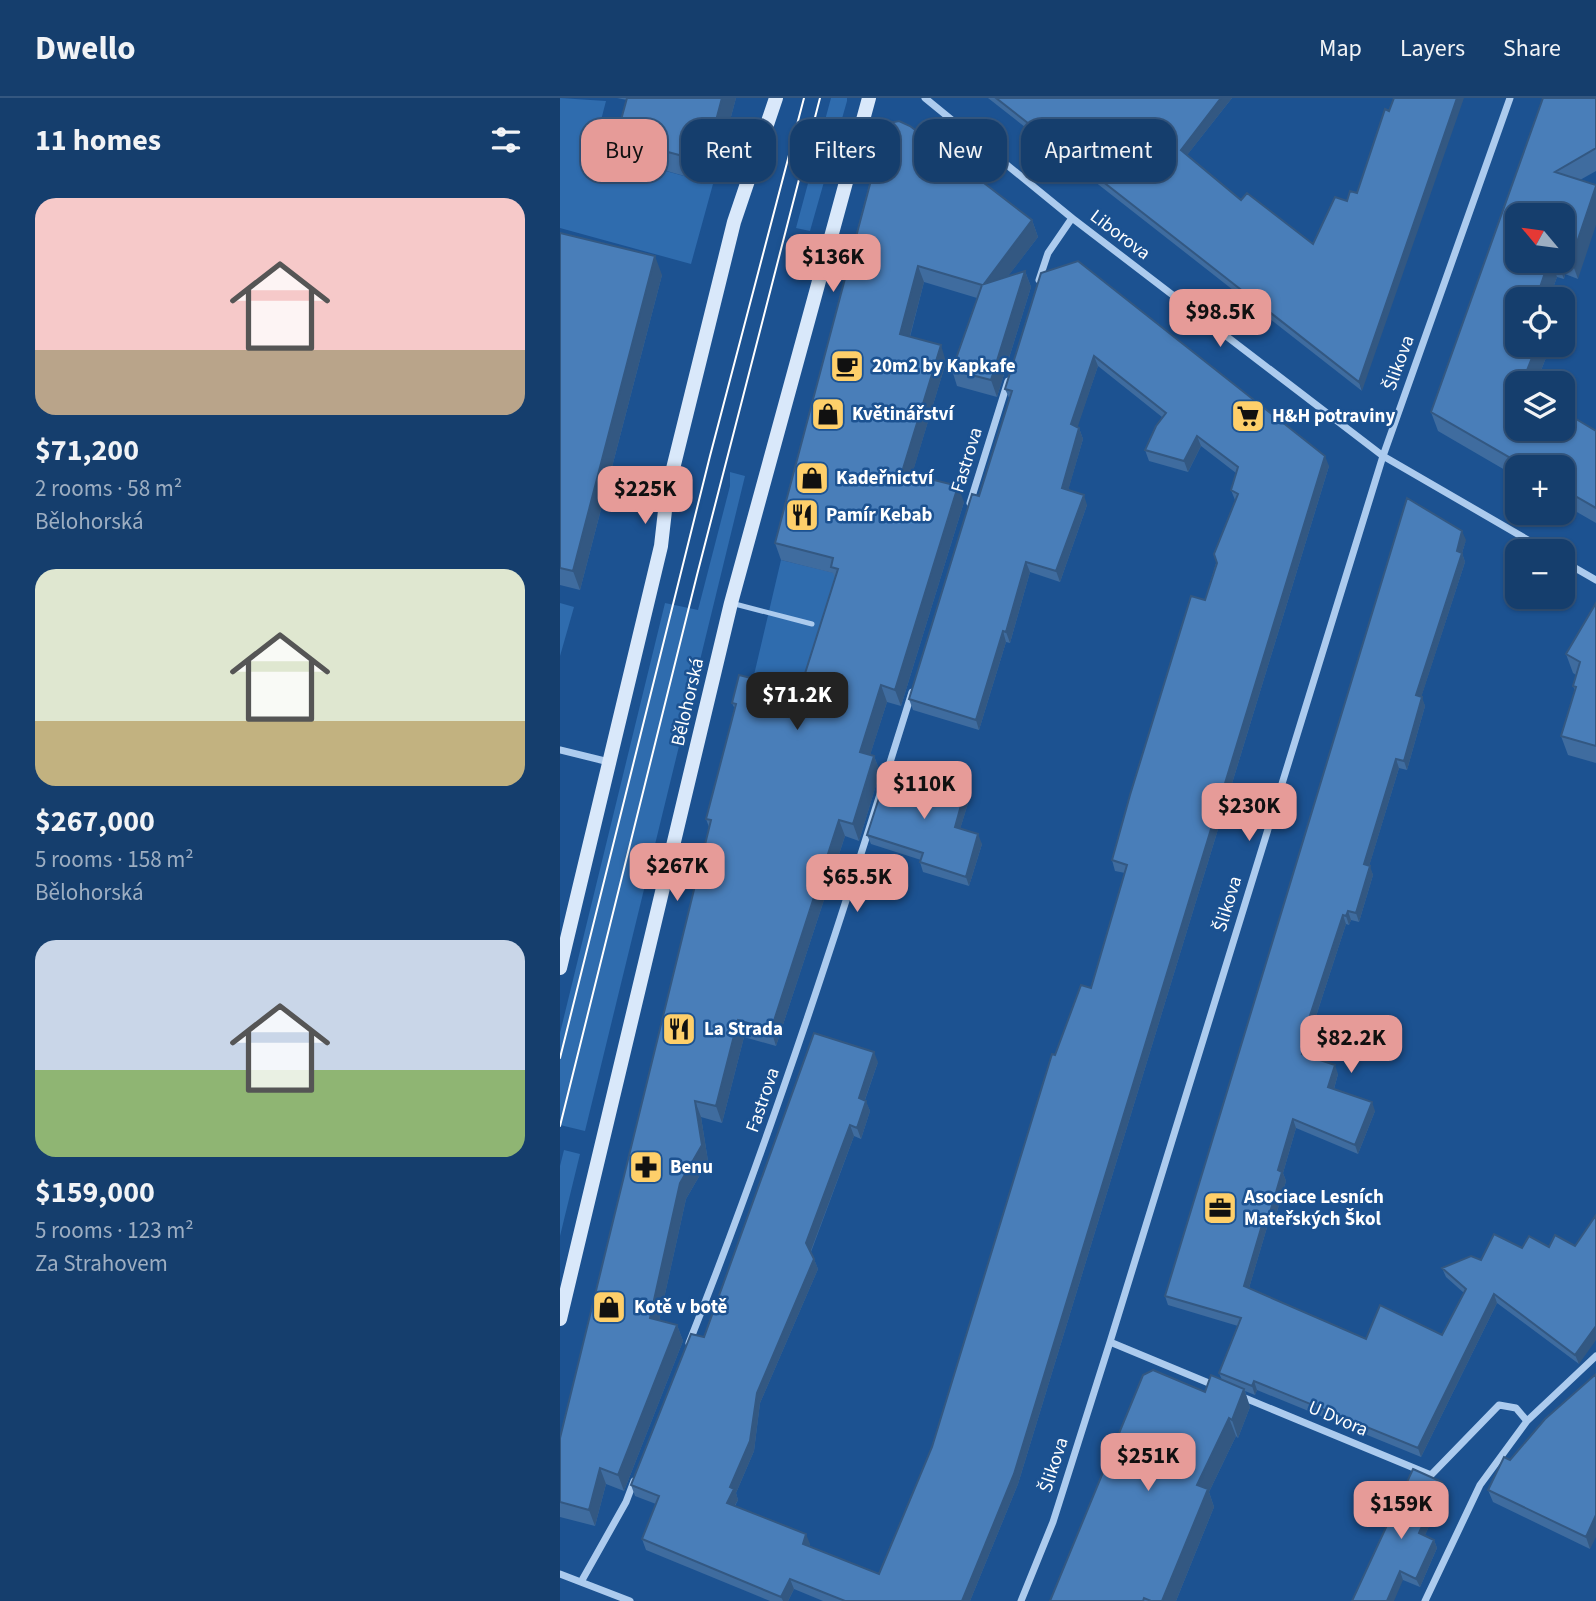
<!DOCTYPE html>
<html lang="en">
<head>
<meta charset="utf-8">
<style>
  body { margin:0; font-family:"Source Sans 3",sans-serif; background:#1e4572; color:#f1f3f6; height:100vh; display:flex; flex-direction:column; font-size:26px; white-space:nowrap }
  * { box-sizing:border-box; margin:0 }
  p { font-size:23px; color:#9daec2 }
  .icon { flex:none; width:38px; height:38px; fill:none; stroke:currentColor; stroke-width:2; stroke-linecap:round; stroke-linejoin:round }
  .map { position:relative; flex:1; overflow:hidden }
  .sheet { display:flex; flex-direction:column; background:#153e6d; width:560px }
  .sheet>* { flex:none }
  .hud { position:absolute; left:21px; top:21px; width:665px; height:63px; display:flex; gap:14px }
  .needle { width:46px; rotate:299deg }
  .buttons { position:absolute; left:945px; top:105px; display:grid; gap:14px }
  .buttons a { display:grid; place-items:center; width:70px; height:70px; border-radius:14px; background:#153e6d; box-shadow:0 2px 5px #0004,0 0 0 2px #345780; font-size:35px }
  .price { position:absolute; translate:-50% -60px; padding:0 16px; border-radius:14px; background:#e69b98; color:#111; font-size:23px; line-height:46px; filter:drop-shadow(0 2px 4px #0008) }
  .price::after { content:''; position:absolute; left:50%; top:42px; width:21px; height:16px; margin-left:-10px; background:inherit; clip-path:polygon(0 0,100% 0,50% 100%) }
  .price.active { background:#222; color:#fff }
  ul { padding:0; list-style:none }
  li { display:grid; align-content:center; gap:14px; height:371px; padding:0 35px }
  li span { display:grid; place-items:center; height:217px; border-radius:21px; color:#555 }
  li>.icon { margin-inline-start:auto }
  span .icon { width:126px; height:126px; fill:#fffc; stroke-width:1 }
  li b { font-size:30px }
  h2 { display:flex; justify-content:space-between; align-items:center; height:84px; padding:0 35px; font-size:30px }
  .pill { padding:0 24px; border-radius:21px; background:#153e6d; box-shadow:0 2px 5px #0004,0 0 0 2px #345780; font-size:24px; line-height:63px }
  .pill.active { background:#e69b98; color:#111 }
  header { display:flex; align-items:center; gap:42px; box-sizing:border-box; height:98px; padding:0 35px; background:#153e6d; border-bottom:2px solid #345780 }
  header strong { font-size:33px }
  nav { display:flex; gap:38px; margin-inline-start:auto; font-size:24px }
  main { display:flex; flex:1; min-height:0 }
  .map>svg:first-child { display:block }
</style>
</head>
<body>
<header>
<strong>Dwello</strong>
<nav><a>Map</a><a>Layers</a><a>Share</a></nav>
</header>
<main>
<section class="sheet">
<h2>11 homes<svg class="icon" aria-label="filters" viewBox="0 0 24 24"><path d="M4 7h16M4 17h16"/><circle cx="9" cy="7" r="2"/><circle cx="15" cy="17" r="2"/></svg></h2>
<ul>
<li><span style="background:linear-gradient(#f6c9c9 70%,#b9a48a 0)"><svg class="icon" aria-label="home" viewBox="0 0 24 24"><path d="M3 11l9-7 9 7M6 9v11h12V9"/></svg></span><div><b>$71,200</b><p>2 rooms · 58 m²</p><p>Bělohorská</p></div></li>
<li><span style="background:linear-gradient(#dfe7d0 70%,#c2b280 0)"><svg class="icon" aria-label="home" viewBox="0 0 24 24"><path d="M3 11l9-7 9 7M6 9v11h12V9"/></svg></span><div><b>$267,000</b><p>5 rooms · 158 m²</p><p>Bělohorská</p></div></li>
<li><span style="background:linear-gradient(#c9d6e8 60%,#8fb573 0)"><svg class="icon" aria-label="home" viewBox="0 0 24 24"><path d="M3 11l9-7 9 7M6 9v11h12V9"/></svg></span><div><b>$159,000</b><p>5 rooms · 123 m²</p><p>Za Strahovem</p></div></li>
</ul>
</section>
<div class="map">
<svg width="1036" height="1503" viewBox="0 0 1036 1503">
  <rect width="100%" height="100%" fill="#1c5291"/>
  <path fill="#2f6cae" d="M 0,0 L 46,3 L 33,53 L 153,86 L 131,166 L 0,130 Z
    M 271,0 L 287,0 L 287,3 L 250,133 L 236,130 Z
    M 170,374 L 185,378 L 25,1033 L 0,1027 L 0,935 L 105,505 L 138,512 L 170,388 Z
    M 221,462 L 279,476 L 245,609 L 190,594 Z
    M 0,505 L 14,509 L 0,558 Z
    M 4,1052 L 20,1056 L 0,1138 L 0,1068 Z"/>
  <g fill="none" stroke-linecap="round" stroke-linejoin="round">
    <path stroke="#accbee" stroke-width="5" d="M 171,505 L 252,526"/>
    <path stroke="#accbee" stroke-width="7" d="M 365,0 L 512,120 L 823,358 L 987,453
      M 479,182 L 488,155 L 512,120
      M 410,405 L 448,283
      M 1003,463 L 1036,482
      M 0,652 L 49,664
      M 550,1244 L 656,1288
      M 129,1245 C 214,1031 284,813 352,594
      M 680,1298 L 871,1377 L 939,1307 L 956,1310 L 967,1323
      M 0,1476 L 70,1503
      M 21,1484 L 66,1404 L 74,1383
      M 461,1503 L 493,1424 L 550,1244 L 823,358 L 950,0
      M 865,1503 L 920,1387 L 967,1323 L 1036,1258"/>
    <path stroke="#d9e8fa" stroke-width="14" d="M 0,870 L 101,448 L 107,395 L 174,124 L 216,0
      M 0,1221 L 171,505 L 309,0"/>
    <path stroke="#fff" stroke-width="2" d="M 0,960 L 150,358 L 244,0
      M 0,1028 L 137,477 L 260,0"/>
  </g>
  <path fill="#3f6c9f" fill-rule="evenodd" d="M 57,0 L 176,0 L 153,86 L 64,61 L 56,40 L 67,2 Z
    M 428,0 L 672,0 L 627,57 L 681,102 L 753,146 L 802,293 Z
    M 983,0 L 1036,0 L 1036,73 L 1020,82 L 1018,181 L 1005,176 L 1004,181 L 997,179 L 989,201 L 957,201 L 991,247 L 976,285 L 957,285 L 957,331 L 1036,333 L 1036,425 L 1003,406 L 1003,369 L 957,369 L 957,379 L 878,333 L 871,314 ZM 1003,117 L 1003,163 L 957,163 Z
    M 329,25 L 472,122 L 478,139 L 448,178 L 465,173 L 471,189 L 437,299 L 397,288 L 392,272 L 417,200 L 364,184 L 350,239 L 386,264 L 352,376 L 404,404 L 341,608 L 327,604 L 310,657 L 314,658 L 320,674 L 299,743 L 285,738 L 216,948 L 184,939 L 162,1025 L 141,1019 L 148,1063 L 126,1101 L 99,1223 L 117,1227 L 123,1243 L 64,1393 L 46,1386 L 35,1428 L 0,1419 L 0,1340 L 149,729 L 146,721 L 175,611 L 172,605 L 215,586 L 242,585 L 275,481 L 273,475 L 221,462 L 215,445 L 316,61 L 312,50 Z
    M 0,135 L 102,177 L 20,492 L 0,487 Z
    M 481,175 L 769,368 L 458,1386 L 410,1503 L 263,1503 L 234,1491 L 228,1503 L 210,1503 L 86,1452 L 82,1441 L 96,1406 L 75,1398 L 71,1387 L 144,1239 L 318,964 L 305,1002 L 310,1013 L 301,1041 L 294,1038 L 251,1154 L 258,1171 L 200,1305 L 194,1353 L 176,1395 L 178,1402 L 175,1408 L 250,1446 L 249,1448 L 319,1476 L 372,1349 L 495,957 L 531,890 L 565,775 L 555,773 L 552,762 L 645,502 L 675,402 L 671,392 L 676,375 L 641,348 L 628,374 L 589,363 L 585,352 L 602,319 L 538,268 L 517,329 L 519,330 L 523,341 L 508,392 L 527,407 L 500,484 L 470,474 L 450,545 L 446,544 L 419,632 L 353,612 L 349,601 L 419,398 L 450,302 L 445,291 Z
    M 906,442 L 902,455 L 905,464 L 861,599 L 865,608 L 847,672 L 839,670 L 809,768 L 813,777 L 799,824 L 791,822 L 789,827 L 786,826 L 747,946 L 749,952 L 747,958 L 778,976 L 774,991 L 815,1013 L 798,1056 L 736,1030 L 723,1075 L 726,1083 L 713,1127 L 708,1126 L 689,1190 L 806,1241 L 882,1237 L 904,1195 L 886,1179 L 882,1170 L 921,1162 L 962,1150 L 989,1149 L 1019,1266 L 937,1205 L 861,1359 L 697,1292 L 695,1297 L 685,1293 L 690,1309 L 678,1340 L 676,1338 L 649,1394 L 654,1409 L 616,1503 L 490,1503 L 645,1294 L 662,1282 L 659,1275 L 678,1228 L 608,1207 L 605,1198 Z
    M 1036,505 L 1036,665 L 1008,657 L 1001,638 L 1015,593 L 1013,588 L 1016,577 L 1013,575 L 1006,556 Z
    M 405,693 L 409,702 L 400,731 L 422,746 L 409,788 L 363,774 L 360,764 L 361,762 L 311,746 L 307,737 Z
    M 1036,1276 L 1030,1451 L 933,1404 L 928,1392 L 950,1362 Z
    M 882,1384 L 885,1393 L 865,1437 L 874,1442 L 877,1450 L 860,1489 L 843,1482 L 792,1503 Z"/>
  <path fill="#335882" d="M 162,0 L 176,0 L 153,86 L 145,64 Z
    M 661,0 L 672,0 L 624,61 L 621,52 Z
    M 897,0 L 904,0 L 802,293 L 799,284 Z
    M 1036,88 L 1036,127 L 1018,181 L 1011,162 Z
    M 472,122 L 478,139 L 430,202 L 424,186 Z
    M 95,158 L 102,177 L 20,492 L 13,473 Z
    M 989,163 L 991,163 L 997,179 L 989,201 L 976,201 Z
    M 997,163 L 1000,163 L 1005,176 L 1004,181 Z
    M 358,168 L 364,184 L 346,253 L 340,236 Z
    M 465,173 L 471,189 L 437,299 L 431,282 Z
    M 381,247 L 386,264 L 348,390 L 342,374 Z
    M 977,247 L 991,247 L 976,285 L 962,285 Z
    M 534,258 L 538,268 L 515,337 L 511,326 Z
    M 519,330 L 523,341 L 506,400 L 502,390 Z
    M 637,338 L 641,348 L 628,374 L 624,363 Z
    M 765,358 L 769,368 L 458,1386 L 410,1503 L 402,1503 Z
    M 398,388 L 404,404 L 341,608 L 335,592 Z
    M 524,397 L 527,407 L 500,484 L 496,473 Z
    M 902,433 L 906,442 L 902,455 L 905,464 L 859,606 L 856,597 Z
    M 466,464 L 470,474 L 450,545 L 446,534 Z
    M 443,533 L 446,544 L 419,632 L 416,622 Z
    M 321,587 L 327,604 L 306,670 L 300,654 Z
    M 862,599 L 865,608 L 847,672 L 844,663 Z
    M 314,658 L 320,674 L 299,743 L 293,726 Z
    M 836,661 L 839,670 L 807,775 L 804,766 Z
    M 405,693 L 409,702 L 398,738 L 395,729 Z
    M 279,722 L 285,738 L 216,948 L 211,932 Z
    M 418,736 L 422,746 L 409,788 L 406,779 Z
    M 810,768 L 813,777 L 799,824 L 796,815 Z
    M 788,813 L 791,822 L 789,827 L 786,818 Z
    M 783,817 L 786,826 L 747,946 L 749,952 L 745,965 L 742,956 L 742,942 Z
    M 178,922 L 184,939 L 162,1025 L 156,1008 Z
    M 314,954 L 318,964 L 302,1010 L 299,1000 Z
    M 775,967 L 778,976 L 772,998 L 768,989 Z
    M 135,1003 L 141,1019 L 148,1063 L 126,1101 L 96,1237 L 90,1220 Z
    M 306,1003 L 310,1013 L 301,1041 L 297,1030 Z
    M 812,1004 L 815,1013 L 798,1056 L 795,1047 Z
    M 733,1021 L 736,1030 L 723,1075 L 726,1083 L 713,1127 L 709,1118 L 718,1072 Z
    M 290,1027 L 294,1038 L 250,1155 L 246,1145 Z
    M 705,1117 L 708,1126 L 687,1197 L 684,1188 Z
    M 254,1161 L 258,1171 L 200,1305 L 194,1353 L 176,1395 L 178,1402 L 170,1415 L 167,1405 L 170,1389 L 197,1295 Z
    M 934,1196 L 937,1205 L 861,1359 L 858,1350 Z
    M 117,1227 L 123,1243 L 64,1393 L 58,1377 Z
    M 1036,1228 L 1036,1242 L 1019,1266 L 1015,1257 Z
    M 694,1283 L 697,1292 L 695,1297 L 692,1288 Z
    M 684,1291 L 690,1309 L 678,1340 L 672,1322 Z
    M 669,1320 L 676,1338 L 649,1394 L 654,1409 L 616,1503 L 602,1503 L 637,1387 Z
    M 40,1370 L 46,1386 L 35,1428 L 29,1412 Z
    M 882,1384 L 885,1393 L 862,1444 L 859,1435 Z
    M 1036,1417 L 1036,1439 L 1030,1451 L 1026,1439 Z
    M 246,1436 L 250,1446 L 246,1456 L 243,1446 Z
    M 874,1442 L 877,1450 L 860,1489 L 856,1481 Z
    M 840,1473 L 843,1482 L 834,1503 L 827,1503 Z
    M 230,1481 L 234,1491 L 228,1503 L 223,1503 L 221,1499 Z"/>
  <path fill="#497eb9" stroke="#335882" stroke-width="2" d="M 67,0 L 162,0 L 145,64 L 56,40 Z
    M 436,0 L 661,0 L 621,52 L 681,102 L 687,95 L 753,146 L 775,99 L 787,103 L 790,93 L 797,95 L 825,11 L 829,13 L 834,0 L 897,0 L 799,284 Z
    M 983,0 L 1036,0 L 1036,50 L 995,74 L 1036,87 L 1036,88 L 1011,162 L 1003,159 L 1003,117 L 957,117 L 957,163 L 989,163 L 976,201 L 957,201 L 957,247 L 977,247 L 962,285 L 957,285 L 957,331 L 1003,331 L 1003,320 L 1006,315 L 1036,333 L 1036,410 L 1003,391 L 1003,369 L 966,369 L 871,314 Z
    M 339,23 L 350,28 L 472,122 L 424,186 L 465,173 L 431,282 L 392,272 L 422,187 L 358,168 L 340,236 L 381,247 L 342,374 L 398,388 L 335,592 L 321,587 L 300,654 L 314,658 L 293,726 L 279,722 L 211,932 L 178,922 L 156,1008 L 135,1003 L 142,1047 L 120,1085 L 90,1220 L 117,1227 L 58,1377 L 40,1370 L 29,1412 L 0,1404 L 0,1340 L 151,722 L 146,721 L 176,606 L 172,605 L 179,577 L 215,586 L 218,578 L 242,585 L 278,471 L 271,469 L 273,460 L 215,445 L 319,52 L 312,50 L 329,25 Z
    M 0,135 L 95,158 L 13,473 L 0,470 Z
    M 518,163 L 765,358 L 454,1376 L 402,1503 L 285,1503 L 230,1481 L 221,1499 L 82,1441 L 99,1398 L 71,1387 L 131,1236 L 144,1239 L 254,935 L 314,954 L 299,1000 L 306,1003 L 297,1030 L 290,1027 L 246,1145 L 254,1161 L 197,1295 L 190,1343 L 170,1389 L 174,1391 L 167,1405 L 246,1436 L 243,1446 L 319,1476 L 372,1349 L 492,956 L 495,957 L 521,887 L 531,890 L 567,767 L 552,762 L 570,697 L 631,498 L 645,502 L 657,465 L 654,456 L 678,396 L 671,392 L 678,369 L 637,338 L 624,363 L 585,352 L 596,328 L 606,315 L 534,258 L 511,326 L 519,330 L 502,390 L 524,397 L 496,473 L 466,464 L 446,534 L 443,533 L 416,622 L 349,601 L 412,396 L 419,398 L 452,293 L 445,291 L 481,175 Z
    M 847,400 L 902,433 L 897,453 L 902,455 L 856,597 L 862,599 L 844,663 L 836,661 L 804,766 L 810,768 L 796,815 L 788,813 L 786,818 L 783,817 L 742,942 L 746,943 L 742,956 L 775,967 L 768,989 L 812,1004 L 795,1047 L 733,1021 L 718,1072 L 722,1074 L 709,1118 L 705,1117 L 684,1188 L 806,1241 L 820,1207 L 882,1237 L 906,1191 L 882,1170 L 911,1158 L 921,1162 L 934,1136 L 962,1150 L 969,1138 L 989,1149 L 995,1137 L 1015,1148 L 1036,1117 L 1036,1228 L 1015,1257 L 934,1196 L 858,1350 L 694,1283 L 692,1288 L 659,1275 L 681,1220 L 605,1198 Z
    M 1036,505 L 1036,648 L 1001,638 L 1016,589 L 1013,588 L 1020,564 L 1006,556 Z
    M 329,669 L 405,693 L 395,729 L 418,736 L 406,779 L 360,764 L 363,755 L 307,737 Z
    M 593,1272 L 645,1294 L 651,1277 L 684,1291 L 672,1322 L 669,1320 L 637,1387 L 648,1391 L 602,1503 L 591,1503 L 584,1500 L 583,1503 L 490,1503 L 583,1277 Z
    M 1036,1276 L 1036,1417 L 1026,1439 L 928,1392 L 944,1359 L 950,1362 L 985,1321 Z
    M 853,1371 L 882,1384 L 859,1435 L 874,1442 L 856,1481 L 840,1473 L 827,1503 L 792,1503 Z"/>
  <defs>
    <g id="cafe-square" transform="scale(1.75)"><rect x="-9" y="-9" width="18" height="18" rx="4" fill="#fecf6a" stroke="#1c5291"/><path d="M-5.5-4.5H6V0H3Q3 3.5 0 3.5H-2.5Q-5.5 3.5-5.5 0ZM3-3.2v2h1.7v-2ZM-6 4.5H4V6H-6Z" fill="#111"/></g>
    <g id="shop-square" transform="scale(1.75)"><rect x="-9" y="-9" width="18" height="18" rx="4" fill="#fecf6a" stroke="#1c5291"/><path d="M-5-2.5h2.3a2.7 3.5 0 0 1 5.4 0H5L5.5 6h-11ZM-1.5-2.5h3a1.5 2.3 0 0 0-3 0Z" fill="#111"/></g>
    <g id="supermarket-square" transform="scale(1.75)"><rect x="-9" y="-9" width="18" height="18" rx="4" fill="#fecf6a" stroke="#1c5291"/><path d="M-6-5.5h2.5l.6 2H6L4.5 2H-2.5L-4.4-4H-6ZM-1.5 3.2a1.3 1.3 0 1 0 .1 0ZM3 3.2a1.3 1.3 0 1 0 .1 0Z" fill="#111"/></g>
    <g id="restaurant-square" transform="scale(1.75)"><rect x="-9" y="-9" width="18" height="18" rx="4" fill="#fecf6a" stroke="#1c5291"/><path d="M-5-6h1v4h1v-4h1v4h1v-4h1v5L-1.5 .5V6h-2V.5L-5-1ZM5-6V6H3V1.5H1.5Q1.5-4 5-6Z" fill="#111"/></g>
    <g id="pharmacy-square" transform="scale(1.75)"><rect x="-9" y="-9" width="18" height="18" rx="4" fill="#fecf6a" stroke="#1c5291"/><path d="M-2-6h4v4h4v4h-4v4h-4v-4h-4v-4h4Z" fill="#111"/></g>
    <g id="office-square" transform="scale(1.75)"><rect x="-9" y="-9" width="18" height="18" rx="4" fill="#fecf6a" stroke="#1c5291"/><path d="M-6-3h4V-5.5h4V-3h4V5H-6ZM-1-4.5V-3h2v-1.5ZM-6 0V1H6V0Z" fill="#111"/></g>
  </defs>
  <g fill-rule="evenodd">
    <use href="#cafe-square" x="287" y="268"/>
    <use href="#shop-square" x="268" y="316"/>
    <use href="#supermarket-square" x="688" y="318"/>
    <use href="#shop-square" x="252" y="380"/>
    <use href="#restaurant-square" x="242" y="417"/>
    <use href="#restaurant-square" x="119" y="931"/>
    <use href="#pharmacy-square" x="86" y="1069"/>
    <use href="#office-square" x="660" y="1110"/>
    <use href="#shop-square" x="49" y="1209"/>
  </g>
  <g text-anchor="middle" dominant-baseline="central" stroke-width="5" stroke-linejoin="round" paint-order="stroke">
    <g font-size="19" fill="#fff" stroke="#1c5291">
      <text transform="translate(560 137) rotate(37)">Liborova</text>
      <text transform="translate(839 265) rotate(-70)">Šlikova</text>
      <text transform="translate(407 362) rotate(-73)">Fastrova</text>
      <text transform="translate(128 604) rotate(-77)">Bělohorská</text>
      <text transform="translate(668 806) rotate(-73)">Šlikova</text>
      <text transform="translate(203 1002) rotate(-71)">Fastrova</text>
      <text transform="translate(778 1321) rotate(23)">U Dvora</text>
      <text transform="translate(494 1367) rotate(-72)">Šlikova</text>
    </g>
    <g font-size="19" font-weight="bold" fill="#fff" stroke="#1c5291" text-anchor="start">
      <text x="312" y="268">20m2 by Kapkafe</text>
      <text x="292" y="316">Květinářství</text>
      <text x="712" y="318">H&amp;H potraviny</text>
      <text x="276" y="380">Kadeřnictví</text>
      <text x="266" y="417">Pamír Kebab</text>
      <text x="144" y="931">La Strada</text>
      <text x="110" y="1069">Benu</text>
      <text x="684" y="1099">Asociace Lesních<tspan x="684" dy="22">Mateřských Škol</tspan></text>
      <text x="74" y="1209">Kotě v botě</text>
    </g>
  </g>
</svg>
<div class="buttons">
<a><svg class="needle" viewBox="-14 -14 28 28"><path d="M0-13l5 13h-10z" fill="#e53935"/><path d="M0 13l5-13h-10z" fill="#9daec2"/></svg></a>
<a><svg class="icon" aria-label="locate" viewBox="0 0 24 24"><circle cx="12" cy="12" r="6"/><path d="M12 2v4M12 18v4M2 12h4M18 12h4"/></svg></a>
<a><svg class="icon" aria-label="layers" viewBox="0 0 24 24"><path d="M12 4l9 5-9 5-9-5zM3 14l9 5 9-5"/></svg></a>
<a>+</a>
<a>−</a>
</div>
<b class="price" style="left:273px;top:196px">$136K</b>
<b class="price" style="left:660px;top:251px">$98.5K</b>
<b class="price" style="left:85px;top:428px">$225K</b>
<b class="price active" style="left:237px;top:634px">$71.2K</b>
<b class="price" style="left:364px;top:723px">$110K</b>
<b class="price" style="left:689px;top:745px">$230K</b>
<b class="price" style="left:117px;top:805px">$267K</b>
<b class="price" style="left:297px;top:816px">$65.5K</b>
<b class="price" style="left:791px;top:977px">$82.2K</b>
<b class="price" style="left:588px;top:1395px">$251K</b>
<b class="price" style="left:841px;top:1443px">$159K</b>
<div class="hud">
<a class="pill active">Buy</a>
<a class="pill">Rent</a>
<a class="pill">Filters</a>
<a class="pill">New</a>
<a class="pill">Apartment</a>
</div>
</div>
</main>
</body>
</html>
